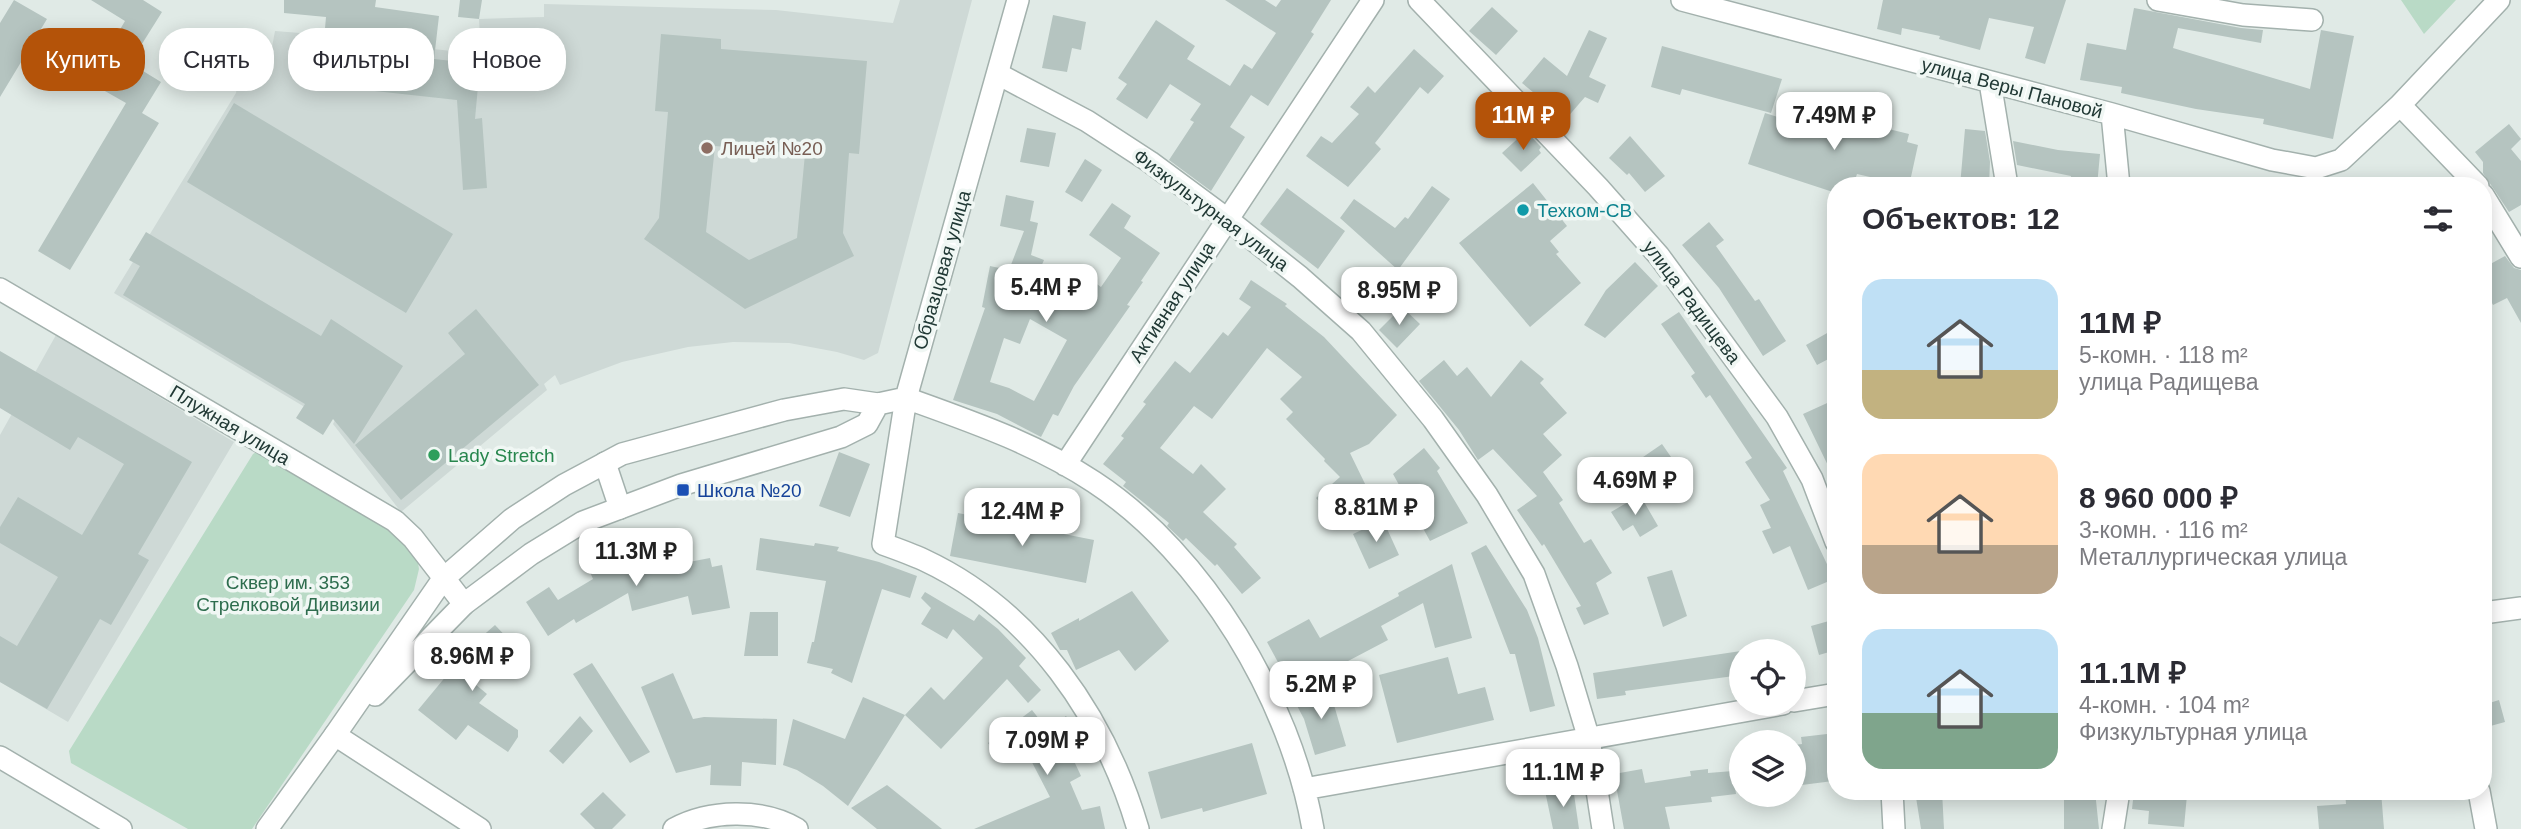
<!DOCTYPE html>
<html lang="ru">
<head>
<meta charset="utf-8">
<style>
  body { margin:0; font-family:Helvetica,sans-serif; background:#f7f7f7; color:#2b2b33; height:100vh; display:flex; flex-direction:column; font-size:26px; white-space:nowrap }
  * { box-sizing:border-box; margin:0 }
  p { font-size:23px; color:#7c7c81 }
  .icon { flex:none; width:38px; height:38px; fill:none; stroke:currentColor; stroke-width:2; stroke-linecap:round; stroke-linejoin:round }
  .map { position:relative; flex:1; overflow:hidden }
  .drawer { position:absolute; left:1827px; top:177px; width:665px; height:623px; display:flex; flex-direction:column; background:#fff; border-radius:28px; box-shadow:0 4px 18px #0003 }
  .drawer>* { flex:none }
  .banner { position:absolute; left:21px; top:28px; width:665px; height:63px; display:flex; gap:14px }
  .tools { position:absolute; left:1729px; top:639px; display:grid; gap:14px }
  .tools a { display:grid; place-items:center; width:77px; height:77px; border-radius:50%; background:#fff; box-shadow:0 4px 18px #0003; font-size:35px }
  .price { position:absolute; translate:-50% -60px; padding:0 16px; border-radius:14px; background:#fff; color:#222; font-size:23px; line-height:46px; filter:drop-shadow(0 2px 4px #0008) }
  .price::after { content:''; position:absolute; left:50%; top:42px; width:21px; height:16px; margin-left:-10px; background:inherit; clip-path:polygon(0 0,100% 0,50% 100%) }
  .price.selected { background:#b45309; color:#fff }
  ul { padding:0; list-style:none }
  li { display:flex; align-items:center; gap:21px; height:175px; padding:0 35px }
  li span { display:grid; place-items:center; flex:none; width:196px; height:140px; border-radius:21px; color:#555 }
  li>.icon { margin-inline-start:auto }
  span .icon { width:84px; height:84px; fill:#fffc; stroke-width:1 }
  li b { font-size:30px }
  h2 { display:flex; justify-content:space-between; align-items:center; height:84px; padding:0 35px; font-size:30px }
  .chip { padding:0 24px; border-radius:28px; background:#fff; box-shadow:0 4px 18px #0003; font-size:24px; line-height:63px }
  .chip.selected { background:#b45309; color:#fff }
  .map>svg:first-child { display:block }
</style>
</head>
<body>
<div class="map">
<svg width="2521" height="829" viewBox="0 0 2521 829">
  <rect width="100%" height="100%" fill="#e0eae6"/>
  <path fill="#ced9d6" d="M 900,0 L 972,0 L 878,353 L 864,360 L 837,352 L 789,343 L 733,342 L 688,347 L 622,362 L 560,385 L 555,375 L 544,384 L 547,390 L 401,512 L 333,424 L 337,416 L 308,409 L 114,293 L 236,93 L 239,75 L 255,46 L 272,47 L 275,31 L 364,38 L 365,42 L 481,54 L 479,19 L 544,17 L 544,4 L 776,10 L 893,23 Z
    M 56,335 L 234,442 L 68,722 L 0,682 L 0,435 Z"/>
  <path fill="#b9dac6" d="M 2401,0 L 2456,0 L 2424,34 Z
    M 258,451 L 399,532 L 417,557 L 419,569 L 414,590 L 252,829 L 188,829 L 71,763 L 69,751 L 253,454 Z"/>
  <path fill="#b5c4c0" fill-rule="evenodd" d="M 14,0 L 47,19 L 0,97 L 0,23 Z
    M 91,0 L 143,0 L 162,12 L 130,63 L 161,82 L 142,113 L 159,123 L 70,270 L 38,251 L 126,103 L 89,82 L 125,21 Z
    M 284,0 L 376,0 L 375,7 L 439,16 L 434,59 L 480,64 L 475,119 L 482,118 L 487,188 L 463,190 L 457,100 L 320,85 L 326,17 L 284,13 Z
    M 460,0 L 482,0 L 479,19 L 458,17 Z
    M 1225,0 L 1265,0 L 1276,7 L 1281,0 L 1331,0 L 1311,32 L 1314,34 L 1268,106 L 1251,95 L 1230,127 L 1245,137 L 1211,191 L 1169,160 L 1194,122 L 1190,120 L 1201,104 L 1170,84 L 1147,119 L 1116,99 L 1127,84 L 1118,78 L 1156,20 L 1195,46 L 1187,59 L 1230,86 L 1244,64 L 1252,69 L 1276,33 Z
    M 1883,0 L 2066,0 L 2045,64 L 2025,58 L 2034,27 L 1989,18 L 1980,50 L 1939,39 L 1940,36 L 1902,28 L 1901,35 L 1877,29 Z
    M 1492,7 L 1518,31 L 1496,55 L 1469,31 Z
    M 2134,8 L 2241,28 L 2263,30 L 2261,43 L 2178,28 L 2173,48 L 2310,89 L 2321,30 L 2354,36 L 2333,139 L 2263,124 L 2264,119 L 2196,109 L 2121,93 L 2122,87 L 2080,80 L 2087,43 L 2126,50 Z
    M 1053,15 L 1086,22 L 1081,50 L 1072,48 L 1067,72 L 1042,68 Z
    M 1589,30 L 1607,38 L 1589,77 L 1606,85 L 1598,103 L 1585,97 L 1559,127 L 1540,107 L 1545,102 L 1522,83 L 1544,57 L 1567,76 Z
    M 661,34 L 721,39 L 721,49 L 867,61 L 859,154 L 849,153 L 843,233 L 854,256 L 745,309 L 644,239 L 659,218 L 668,112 L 655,111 ZM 715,146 L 805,154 L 797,238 L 749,260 L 706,232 Z
    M 1662,46 L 1782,79 L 1771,113 L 1682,89 L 1680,95 L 1651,87 Z
    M 1414,49 L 1444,76 L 1428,94 L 1420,87 L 1375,143 L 1381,149 L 1348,187 L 1306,156 L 1321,136 L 1332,143 L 1359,114 L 1350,107 L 1368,86 L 1375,93 Z
    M 1847,102 L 1867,106 L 1864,123 L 1909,134 L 1907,142 L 1918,145 L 1909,186 L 1857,174 L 1853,186 L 1836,186 L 1836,193 L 1748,164 L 1765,113 L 1841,137 Z
    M 234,103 L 453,234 L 406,313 L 187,182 Z
    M 2509,124 L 2521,139 L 2511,149 L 2521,161 L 2521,205 L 2509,212 L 2483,173 L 2483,162 L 2475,152 Z
    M 1027,128 L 1056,133 L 1049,167 L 1020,162 Z
    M 1965,129 L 1985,131 L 1990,162 L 1989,186 L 1960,186 Z
    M 1526,131 L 1541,147 L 1539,150 L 1541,153 L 1521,172 L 1502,153 Z
    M 1630,136 L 1665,176 L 1645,192 L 1629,173 L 1627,175 L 1609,158 Z
    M 2013,141 L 2058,150 L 2100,154 L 2097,186 L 2070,186 L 2071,176 L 2017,165 Z
    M 1085,159 L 1102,170 L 1082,202 L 1065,192 Z
    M 1533,183 L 1567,226 L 1550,241 L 1559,252 L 1556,254 L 1581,283 L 1530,327 L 1459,243 Z
    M 1432,186 L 1450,199 L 1398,270 L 1340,218 L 1354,199 L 1395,228 L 1405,217 L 1408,219 Z
    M 1287,188 L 1345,231 L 1318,269 L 1260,224 Z
    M 1006,195 L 1034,201 L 1030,221 L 1038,223 L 1031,255 L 1044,260 L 1034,283 L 1078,306 L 1094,282 L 1101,287 L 1121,258 L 1089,235 L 1112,203 L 1131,216 L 1124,228 L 1160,253 L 1141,281 L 1143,282 L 1127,305 L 1130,306 L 1074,386 L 1058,416 L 1053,414 L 1041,437 L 997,414 L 953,400 L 985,308 L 982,307 L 990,266 L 1009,270 L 1024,231 L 1000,226 ZM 1030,319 L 1067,340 L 1034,401 L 1009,388 L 990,382 L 1004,338 L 1020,344 Z
    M 1709,222 L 1724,240 L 1716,246 L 1755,301 L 1759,299 L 1786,341 L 1763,356 L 1719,288 L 1682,245 Z
    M 146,232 L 321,336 L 331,319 L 403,366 L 354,444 L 333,419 L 323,435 L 296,418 L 305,404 L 123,295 L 140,266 L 129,260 Z
    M 2505,256 L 2514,268 L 2521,270 L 2521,323 L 2507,298 L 2493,305 L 2483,286 L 2483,268 Z
    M 1635,262 L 1658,286 L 1605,338 L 1584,325 L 1606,290 Z
    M 1251,280 L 1287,304 L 1285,306 L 1324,337 L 1397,415 L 1369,444 L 1350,453 L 1368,490 L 1335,519 L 1316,498 L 1340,477 L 1324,461 L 1325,459 L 1286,419 L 1293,412 L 1280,399 L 1302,377 L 1267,348 L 1212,419 L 1194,406 L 1160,448 L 1193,474 L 1201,464 L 1226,489 L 1203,512 L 1237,544 L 1234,547 L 1261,578 L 1242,594 L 1217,564 L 1215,566 L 1186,538 L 1183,541 L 1167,526 L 1169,523 L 1123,486 L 1126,482 L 1103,464 L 1124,438 L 1121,436 L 1146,404 L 1143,402 L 1175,361 L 1190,373 L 1223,332 L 1228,336 L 1251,307 L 1239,299 Z
    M 1402,307 L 1420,324 L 1397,348 L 1379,330 Z
    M 476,309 L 539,385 L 401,500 L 355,445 L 465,354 L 448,333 Z
    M 1679,312 L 1787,468 L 1783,471 L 1834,579 L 1808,590 L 1790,546 L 1773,554 L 1762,531 L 1771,528 L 1760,505 L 1770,500 L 1745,462 L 1752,458 L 1710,395 L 1706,398 L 1691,376 L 1695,373 L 1661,324 Z
    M 1836,328 L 1836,355 L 1817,365 L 1806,345 Z
    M 0,351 L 192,462 L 138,554 L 149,560 L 111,625 L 100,619 L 47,709 L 0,682 L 0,636 L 17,646 L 58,577 L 0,543 L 0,527 L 18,497 L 82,535 L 124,464 L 78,437 L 70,450 L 0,408 Z
    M 1444,360 L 1457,376 L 1467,367 L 1491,397 L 1521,360 L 1544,379 L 1540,383 L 1567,413 L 1543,434 L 1562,455 L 1543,472 L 1563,500 L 1559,503 L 1584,543 L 1591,539 L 1612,573 L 1596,583 L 1609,614 L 1584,625 L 1576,608 L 1581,606 L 1565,579 L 1544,544 L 1542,546 L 1517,510 L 1537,496 L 1493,449 L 1478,460 L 1459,430 L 1419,381 Z
    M 1836,399 L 1836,482 L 1803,414 Z
    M 1662,444 L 1687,480 L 1655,502 L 1630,466 Z
    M 1424,448 L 1440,468 L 1437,471 L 1468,523 L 1430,541 L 1393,474 Z
    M 839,452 L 870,464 L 850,517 L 819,506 Z
    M 1640,495 L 1658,526 L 1640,537 L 1633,525 L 1623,531 L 1611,512 Z
    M 958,513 L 1094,540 L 1086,583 L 950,556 Z
    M 1383,520 L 1399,555 L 1369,569 L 1353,534 Z
    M 760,538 L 814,546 L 815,543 L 839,547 L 837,551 L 879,562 L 917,576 L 910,598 L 882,589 L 852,683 L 831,673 L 833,669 L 807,663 L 812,642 L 814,642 L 826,581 L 756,570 Z
    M 659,545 L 661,551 L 669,549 L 673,565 L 710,558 L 712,567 L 722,565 L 730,608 L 692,615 L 688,596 L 632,611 L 628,593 L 576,623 L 574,619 L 548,636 L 526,602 L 549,587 L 558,600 L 593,579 L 590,572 L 626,556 L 625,554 Z
    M 1486,545 L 1527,610 L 1538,638 L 1555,706 L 1530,712 L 1515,654 L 1510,654 L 1471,553 Z
    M 1452,564 L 1472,638 L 1435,648 L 1423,603 L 1381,626 L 1388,640 L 1293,690 L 1267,642 L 1309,619 L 1320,638 L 1399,596 L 1398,593 Z
    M 1672,570 L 1687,616 L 1663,627 L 1647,577 Z
    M 1132,591 L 1169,641 L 1135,671 L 1119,650 L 1076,670 L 1067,650 L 1060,650 L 1051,633 L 1079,618 L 1079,621 Z
    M 925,592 L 974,621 L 979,614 L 998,629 L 1026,658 L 1019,666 L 1041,690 L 1028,703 L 1007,679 L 941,749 L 905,715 L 848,806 L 823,786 L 797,770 L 783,765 L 793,719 L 845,739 L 863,697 L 905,715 L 931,687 L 944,700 L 983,658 L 953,629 L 947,639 L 921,624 L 931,608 L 921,598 Z
    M 750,612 L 778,612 L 778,656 L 744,656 Z
    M 1836,619 L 1836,650 L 1819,655 L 1811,626 Z
    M 495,625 L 516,647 L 475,684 L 487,694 L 479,703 L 518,730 L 518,737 L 508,752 L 468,725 L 456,740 L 418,710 L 471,646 Z
    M 1741,651 L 1741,675 L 1625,691 L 1626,695 L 1597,699 L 1593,673 Z
    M 1448,657 L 1458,694 L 1485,687 L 1494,720 L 1397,743 L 1379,675 Z
    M 592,663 L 650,752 L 630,763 L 573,674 Z
    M 673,673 L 693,719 L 704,717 L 777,719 L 776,765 L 742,762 L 741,786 L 710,785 L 711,765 L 676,773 L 641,687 Z
    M 1329,688 L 1346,746 L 1315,755 L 1304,719 L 1293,698 Z
    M 2499,700 L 2505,722 L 2483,728 L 2483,705 Z
    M 1032,710 L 1047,729 L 1066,716 L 1080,737 L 1067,746 L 1081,776 L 1070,782 L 1082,810 L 1100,806 L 1105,829 L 974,829 L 1050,797 L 1022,743 L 1000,759 L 988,743 Z
    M 580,716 L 593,731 L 563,764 L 549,751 Z
    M 1827,734 L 1833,781 L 1794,786 L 1794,745 L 1802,744 L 1801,737 Z
    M 1252,743 L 1267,794 L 1203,812 L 1202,808 L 1161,819 L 1148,772 Z
    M 1642,769 L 1645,783 L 1691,776 L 1690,771 L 1708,769 L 1708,773 L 1733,771 L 1736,794 L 1711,797 L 1712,802 L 1665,807 L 1670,829 L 1624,829 L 1614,774 Z
    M 887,785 L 942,829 L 877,829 L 851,808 Z
    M 1573,787 L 1579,829 L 1553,829 L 1545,791 Z
    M 1915,791 L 1942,791 L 1944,829 L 1921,829 Z
    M 2064,791 L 2095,791 L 2099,829 L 2064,829 Z
    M 2134,791 L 2187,795 L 2184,827 L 2148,824 L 2149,811 L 2132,809 Z
    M 2345,791 L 2381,791 L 2384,829 L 2319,829 L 2317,806 L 2346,804 Z
    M 603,792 L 626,815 L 612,829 L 595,829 L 580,814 Z"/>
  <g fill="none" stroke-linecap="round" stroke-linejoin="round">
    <g stroke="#a3b1ad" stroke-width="24">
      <path id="minor" d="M 1419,0 L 1598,187 L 1659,256 L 1777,417 L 1812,479 L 1836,542
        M 1682,0 L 2112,114 L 2272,160 L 2316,168 L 2341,160 L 2400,105 L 2499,0
        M 2158,0 L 2243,15 L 2312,20
        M 998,74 L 1087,121 L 1150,162 L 1227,219 L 1300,277 L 1361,331 L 1433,419 L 1487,495 L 1534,574 L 1567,666 L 1589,739 L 1603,829
        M 1990,82 L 2007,186
        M 2400,105 L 2478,186
        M 2112,114 L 2119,186
        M 2483,195 L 2521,257
        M 0,289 L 395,521 L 413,538 L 464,604
        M 605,463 L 620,508
        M 1065,465 L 1373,0
        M 2483,613 L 2521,608
        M 1794,701 L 1836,694
        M 335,735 L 480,829
        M 0,757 L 121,829
        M 1304,789 L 1783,704
        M 1892,791 L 1894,829
        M 2479,791 L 2486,829
        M 674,829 C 709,810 762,808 797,829
        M 1138,829 C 1105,717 1033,611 924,560 C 911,554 897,549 883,544 L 906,398 C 970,421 1037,444 1094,482 C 1204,554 1291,701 1313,829
        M 2113,829 L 2119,791"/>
    </g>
    <g stroke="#a3b1ad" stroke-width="24">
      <path id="tertiary" d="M 375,695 L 464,604 L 531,554 L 583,522 L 681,485 L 841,437 L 867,424 L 878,404
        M 267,829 L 335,735 L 443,579 L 512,519 L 564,485 L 622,454 L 784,410 L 844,399 L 878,404 L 906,398 L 1018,0"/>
    </g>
    <use href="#minor" stroke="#fff" stroke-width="21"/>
    <use href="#tertiary" stroke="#fff" stroke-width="21"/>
  </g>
  <circle fill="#8d6e63" stroke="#f0f7f4" stroke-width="2.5" cx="707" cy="148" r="7"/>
  <circle fill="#0f9aa8" stroke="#f0f7f4" stroke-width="2.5" cx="1523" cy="210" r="7"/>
  <circle fill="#2e9e5b" stroke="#f0f7f4" stroke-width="2.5" cx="434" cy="455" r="7"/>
  <rect fill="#1a4fb4" stroke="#f0f7f4" stroke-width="2.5" x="676" y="483" width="14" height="14" rx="3.5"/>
  <g text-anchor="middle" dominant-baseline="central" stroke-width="7" stroke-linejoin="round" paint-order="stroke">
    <g font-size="19" fill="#213935" stroke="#f0f7f4">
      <text transform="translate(2012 88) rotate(15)">улица Веры Пановой</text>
      <text transform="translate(1211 210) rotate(37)">Физкультурная улица</text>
      <text transform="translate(942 270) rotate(-74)">Образцовая улица</text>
      <text transform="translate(1172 302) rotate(-57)">Активная улица</text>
      <text transform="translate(1692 302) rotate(53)">улица Радищева</text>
      <text transform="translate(230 425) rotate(31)">Плужная улица</text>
    </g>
    <g font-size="19" fill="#785e54" stroke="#f0f7f4" text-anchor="start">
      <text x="721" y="148">Лицей №20</text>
    </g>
    <g font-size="19" fill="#0d838f" stroke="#f0f7f4" text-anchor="start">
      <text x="1537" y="210">Техком-СВ</text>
    </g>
    <g font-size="19" fill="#27864d" stroke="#f0f7f4" text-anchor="start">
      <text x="448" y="455">Lady Stretch</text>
    </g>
    <g font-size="19" fill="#164399" stroke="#f0f7f4" text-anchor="start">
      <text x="697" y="490">Школа №20</text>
    </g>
    <g font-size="19" fill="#2e6d4e" stroke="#f0f7f4">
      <text x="288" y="582">Сквер им. 353<tspan x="288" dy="22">Стрелковой Дивизии</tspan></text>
    </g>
  </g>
</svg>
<div class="tools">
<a><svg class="icon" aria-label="locate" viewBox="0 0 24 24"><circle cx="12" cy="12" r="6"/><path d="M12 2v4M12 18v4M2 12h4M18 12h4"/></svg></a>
<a><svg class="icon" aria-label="layers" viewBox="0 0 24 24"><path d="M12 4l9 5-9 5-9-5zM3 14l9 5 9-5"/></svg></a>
</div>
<b class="price selected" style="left:1523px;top:152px">11M ₽</b>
<b class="price" style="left:1834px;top:152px">7.49M ₽</b>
<b class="price" style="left:1046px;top:324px">5.4M ₽</b>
<b class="price" style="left:1399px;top:327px">8.95M ₽</b>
<b class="price" style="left:1635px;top:517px">4.69M ₽</b>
<b class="price" style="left:1376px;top:544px">8.81M ₽</b>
<b class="price" style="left:1022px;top:548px">12.4M ₽</b>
<b class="price" style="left:636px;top:588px">11.3M ₽</b>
<b class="price" style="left:472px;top:693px">8.96M ₽</b>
<b class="price" style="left:1321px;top:721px">5.2M ₽</b>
<b class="price" style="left:1047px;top:777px">7.09M ₽</b>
<b class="price" style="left:1563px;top:809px">11.1M ₽</b>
<div class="banner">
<a class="chip selected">Купить</a>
<a class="chip">Снять</a>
<a class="chip">Фильтры</a>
<a class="chip">Новое</a>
</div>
<section class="drawer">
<h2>Объектов: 12<svg class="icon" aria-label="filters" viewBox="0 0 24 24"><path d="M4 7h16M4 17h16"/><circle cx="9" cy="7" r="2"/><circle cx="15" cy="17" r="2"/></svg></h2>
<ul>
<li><span style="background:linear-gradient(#bfe0f5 65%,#c2b280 0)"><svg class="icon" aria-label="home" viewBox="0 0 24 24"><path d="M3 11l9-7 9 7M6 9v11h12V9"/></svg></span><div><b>11M ₽</b><p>5-комн. · 118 m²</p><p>улица Радищева</p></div></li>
<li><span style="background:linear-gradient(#ffd9b3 65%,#b9a48a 0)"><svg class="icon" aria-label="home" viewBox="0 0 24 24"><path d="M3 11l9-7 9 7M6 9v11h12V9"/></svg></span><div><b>8 960 000 ₽</b><p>3-комн. · 116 m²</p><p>Металлургическая улица</p></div></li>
<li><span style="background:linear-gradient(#bfe0f5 60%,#7fa58c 0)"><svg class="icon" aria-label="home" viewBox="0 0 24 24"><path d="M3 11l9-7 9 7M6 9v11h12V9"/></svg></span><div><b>11.1M ₽</b><p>4-комн. · 104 m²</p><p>Физкультурная улица</p></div></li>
</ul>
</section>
</div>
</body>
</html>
